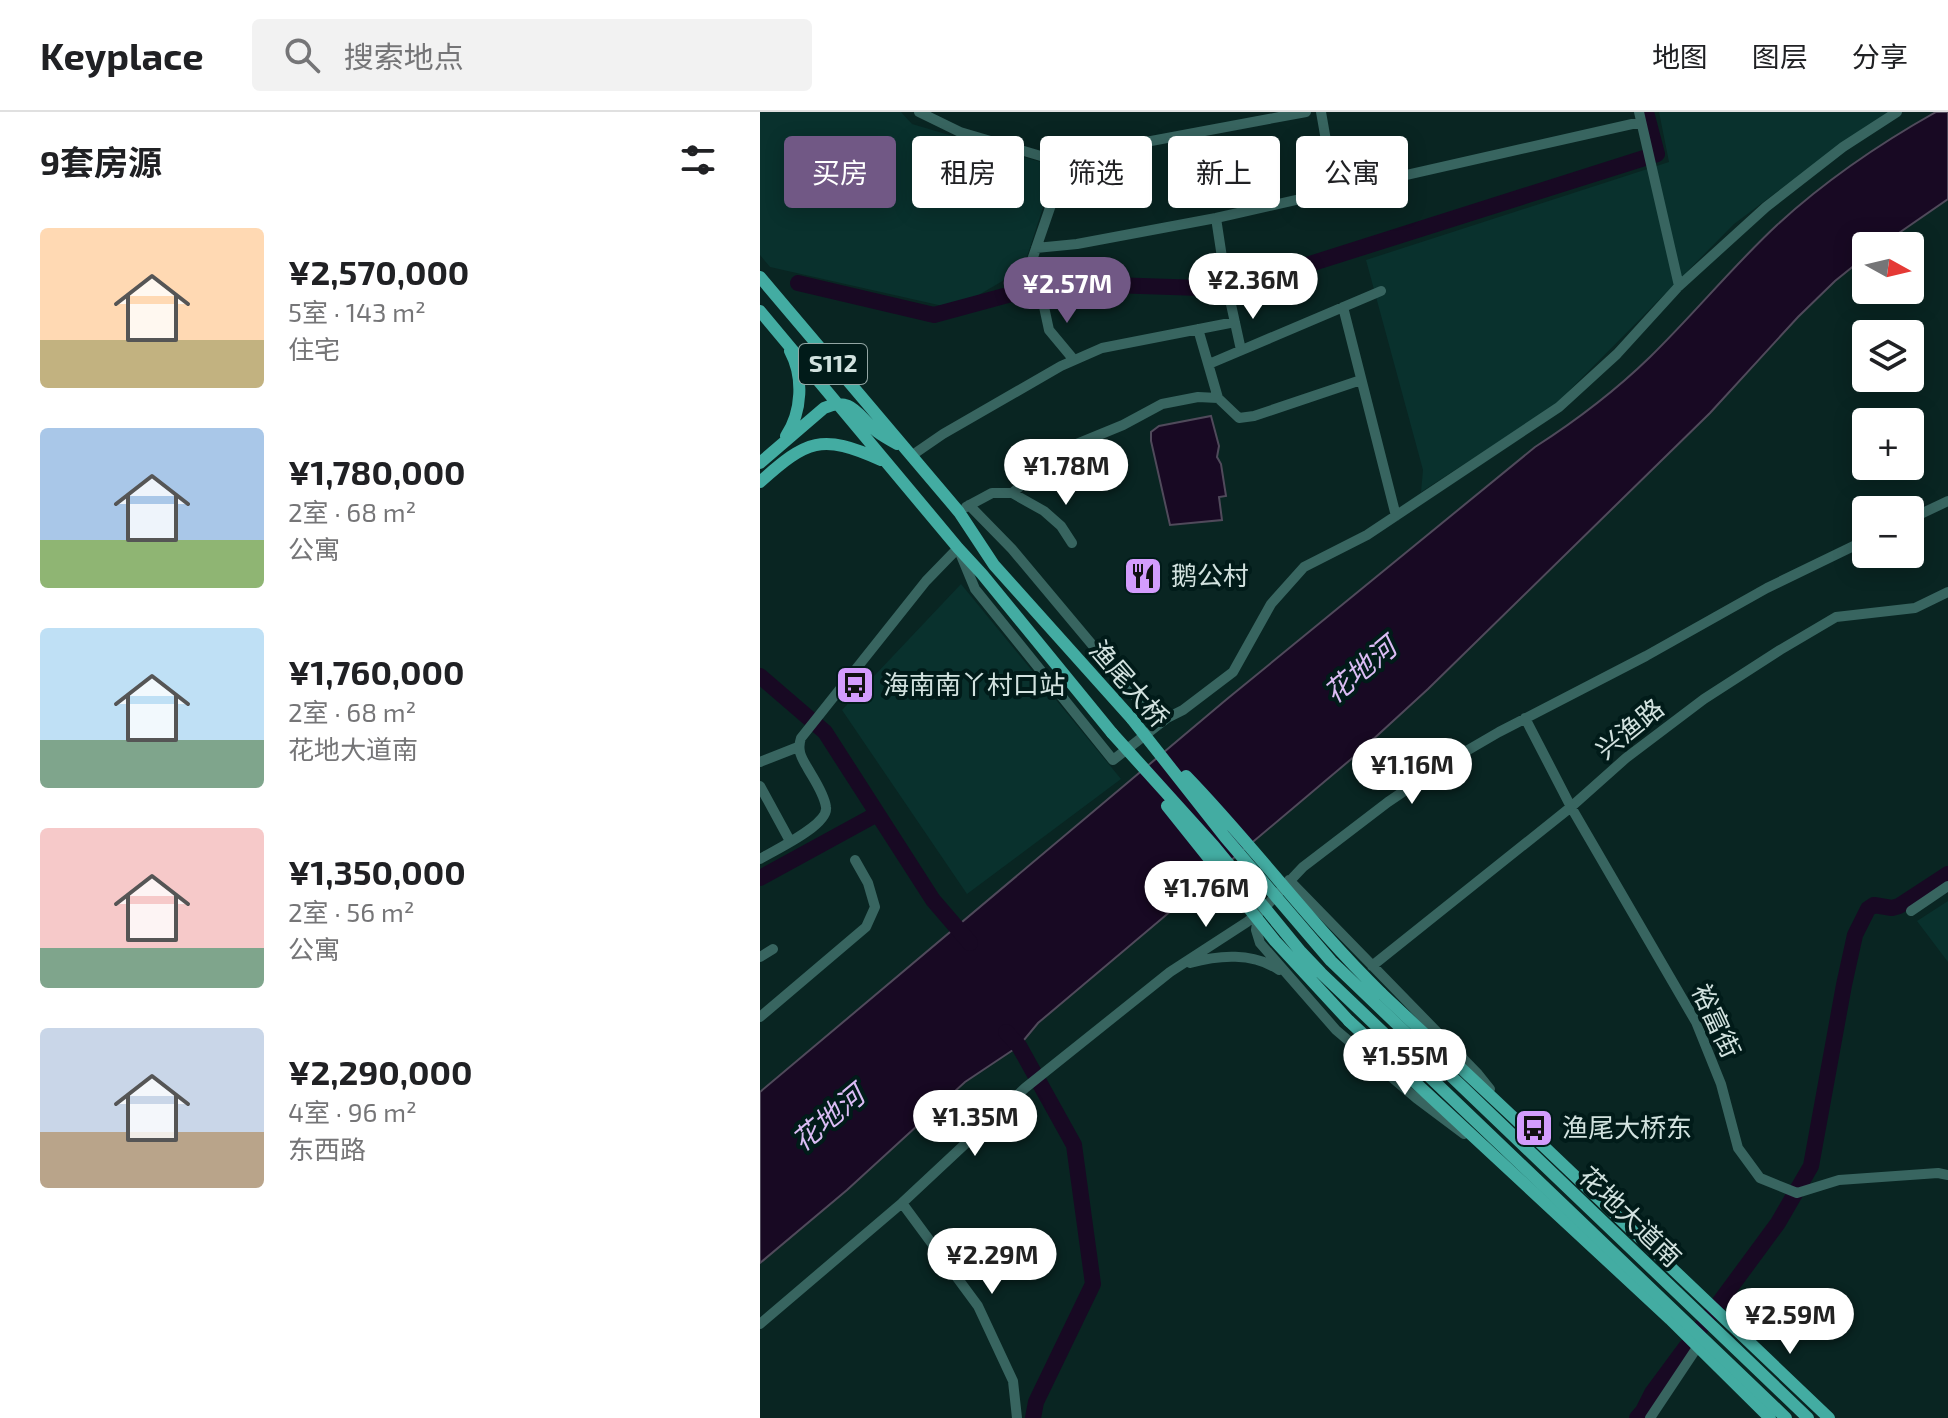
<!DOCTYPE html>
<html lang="zh">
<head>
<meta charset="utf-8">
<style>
	body { margin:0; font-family:"Exo 2","Noto Sans SC",sans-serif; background:#f2f2f2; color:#202124; height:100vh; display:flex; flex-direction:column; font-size:30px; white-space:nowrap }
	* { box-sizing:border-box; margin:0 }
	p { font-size:26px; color:#757577 }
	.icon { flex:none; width:44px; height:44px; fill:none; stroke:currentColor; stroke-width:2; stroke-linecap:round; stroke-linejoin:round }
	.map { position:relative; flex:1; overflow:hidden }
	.drawer { display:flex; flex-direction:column; background:#fff; width:760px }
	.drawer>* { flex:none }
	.top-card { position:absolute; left:24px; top:24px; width:760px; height:72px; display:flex; gap:16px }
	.needle { width:52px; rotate:98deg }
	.tools { position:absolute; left:1092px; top:120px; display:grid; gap:16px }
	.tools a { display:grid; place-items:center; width:72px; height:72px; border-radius:8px; background:#fff; box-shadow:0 4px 20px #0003; font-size:40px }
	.price { position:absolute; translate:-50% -68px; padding:0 18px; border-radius:28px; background:#fff; color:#222; font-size:26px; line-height:52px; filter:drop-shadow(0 2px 4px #0008) }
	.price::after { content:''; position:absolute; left:50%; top:48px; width:24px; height:18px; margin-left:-12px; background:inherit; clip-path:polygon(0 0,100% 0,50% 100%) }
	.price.selected { background:#715885; color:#fff }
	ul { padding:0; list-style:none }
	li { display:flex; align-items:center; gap:24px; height:200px; padding:0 40px }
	li span { display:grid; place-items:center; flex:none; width:224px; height:160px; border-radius:8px; color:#555 }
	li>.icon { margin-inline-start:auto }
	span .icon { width:96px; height:96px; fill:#fffc; stroke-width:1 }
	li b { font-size:34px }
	h2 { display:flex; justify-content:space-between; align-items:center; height:96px; padding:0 40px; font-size:34px }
	.pill { padding:0 28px; border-radius:8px; background:#fff; box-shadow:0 4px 20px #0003; font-size:28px; line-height:72px }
	.pill.selected { background:#715885; color:#fff }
	header { display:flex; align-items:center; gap:48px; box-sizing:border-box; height:112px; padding:0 40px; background:#fff; border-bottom:2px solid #e0e0e0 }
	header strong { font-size:38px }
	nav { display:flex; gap:44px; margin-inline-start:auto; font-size:28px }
	.search { width:560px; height:72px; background:#f2f2f2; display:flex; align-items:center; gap:20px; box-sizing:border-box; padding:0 28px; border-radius:8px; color:#757577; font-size:30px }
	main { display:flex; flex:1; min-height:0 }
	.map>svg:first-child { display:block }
	.built { fill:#09312d }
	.water { fill:#180923; stroke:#504a5b; stroke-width:2 }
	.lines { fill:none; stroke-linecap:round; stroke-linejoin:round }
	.river { stroke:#180923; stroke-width:16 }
	.minor { stroke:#386560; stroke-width:10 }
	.major { stroke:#43aca2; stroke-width:12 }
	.major-bridge { stroke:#43aca2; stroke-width:12 }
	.labels { text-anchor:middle; stroke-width:8; stroke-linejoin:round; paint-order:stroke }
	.shield { fill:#011b19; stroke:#93a6a4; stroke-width:2 }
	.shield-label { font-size:24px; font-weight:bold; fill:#d2e2df }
	.poi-label { font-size:26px; fill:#d2e2df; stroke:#011b19; text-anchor:start }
	.street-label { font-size:26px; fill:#d2e2df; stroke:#011b19 }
	.water-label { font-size:28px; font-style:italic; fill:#dbbcf4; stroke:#011b19 }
</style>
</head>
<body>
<header>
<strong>Keyplace</strong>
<div class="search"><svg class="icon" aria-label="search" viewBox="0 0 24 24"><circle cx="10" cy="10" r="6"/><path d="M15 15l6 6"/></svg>搜索地点</div>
<nav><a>地图</a><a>图层</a><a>分享</a></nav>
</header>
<main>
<section class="drawer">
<h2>9套房源<svg class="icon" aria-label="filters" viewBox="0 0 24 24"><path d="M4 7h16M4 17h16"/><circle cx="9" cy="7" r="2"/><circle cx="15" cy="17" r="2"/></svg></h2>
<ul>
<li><span style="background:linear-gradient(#ffd9b3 70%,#c2b280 0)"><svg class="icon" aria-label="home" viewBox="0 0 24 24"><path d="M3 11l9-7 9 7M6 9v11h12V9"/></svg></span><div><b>¥2,570,000</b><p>5室 · 143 m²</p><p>住宅</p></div></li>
<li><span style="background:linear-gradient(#a9c7e8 70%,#8fb573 0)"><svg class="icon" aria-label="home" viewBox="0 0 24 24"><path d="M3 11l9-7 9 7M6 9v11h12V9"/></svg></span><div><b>¥1,780,000</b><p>2室 · 68 m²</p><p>公寓</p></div></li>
<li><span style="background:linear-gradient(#bfe0f5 70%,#7fa58c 0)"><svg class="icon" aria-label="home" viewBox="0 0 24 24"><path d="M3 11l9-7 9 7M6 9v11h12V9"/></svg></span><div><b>¥1,760,000</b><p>2室 · 68 m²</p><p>花地大道南</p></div></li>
<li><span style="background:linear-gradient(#f6c9c9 75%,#7fa58c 0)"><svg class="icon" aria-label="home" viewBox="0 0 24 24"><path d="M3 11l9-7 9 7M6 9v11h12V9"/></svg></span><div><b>¥1,350,000</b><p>2室 · 56 m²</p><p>公寓</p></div></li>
<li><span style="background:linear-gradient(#c9d6e8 65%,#b9a48a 0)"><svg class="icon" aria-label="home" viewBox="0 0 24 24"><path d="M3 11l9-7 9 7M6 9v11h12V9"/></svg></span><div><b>¥2,290,000</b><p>4室 · 96 m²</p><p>东西路</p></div></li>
</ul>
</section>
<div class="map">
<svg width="1188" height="1306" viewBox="0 0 1188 1306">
	<rect width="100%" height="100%" fill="#092522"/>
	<path class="built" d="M0,0H141L152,12L291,53L287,83L263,157L210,188L183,194L10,155L0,143Z
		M899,0H1128L1090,25L974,112L794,294L661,380L663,358L606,148L909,50Z
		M201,472L361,667L207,782L82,598Z
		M1188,789V850L1157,809Z"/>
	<path class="water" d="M1176,0H1188V87L1120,134H1106V144L1075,169L1038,205L950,301L668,577L596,643L278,911L259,934L205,970L87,1078L0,1151V980L467,587L775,335C817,308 855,279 890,245C934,202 973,154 1017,113C1066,68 1119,32 1176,0Z
		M451,304L459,334L457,345L461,352L466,384L459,385L462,408L410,413L391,329V320L399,314Z"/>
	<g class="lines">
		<path class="river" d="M38,171L174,203L292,171L471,177L897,42L886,0
			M0,564L65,620L173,788L210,831
			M0,766L117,702
			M246,920L259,934L314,1033L333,1172L276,1290L273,1306
			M937,1221L1018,1111L1051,1054L1084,873L1095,823L1108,797L1114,793L1132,796L1139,794L1188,762
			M877,1306L883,1299L892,1281L926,1235"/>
		<path class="minor" d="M159,0L200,20L301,50
			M561,0L575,80
			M879,0L919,174
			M456,106L465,165L481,238
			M276,136L317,132L456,106L881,10
			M583,195L636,404
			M438,217L458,286L479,306L494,304L601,268
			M314,248L289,218L278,167L272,148L293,87L301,50L311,44L546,0
			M449,252L621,179
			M151,344L183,322L301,254L342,236L475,210
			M252,381L307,336L363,313L402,292L438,285L458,286
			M209,393L252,437L386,597L407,606L423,598L473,560L511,492L544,455L607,423L799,295L857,242L919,174L1006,95L1083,35L1137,0
			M206,395L232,381H252L284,399L301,414L312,431
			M1150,407L1188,389
			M765,606L811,695L936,910L961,972L978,1036L1000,1066L1037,1081L1079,1068L1178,1061L1188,1063
			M0,650L38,635
			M0,674L30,729
			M0,747C15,738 69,713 66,695C64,681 53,666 47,655C41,645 37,638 41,626L166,469L198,436L215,477L353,648L407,606
			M529,768L718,962L730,977
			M1151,799L1188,774
			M498,804L496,818L500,831L576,918L656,986L704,1022
			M0,845L13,837
			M430,851C458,843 493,840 519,858
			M612,854L811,695L866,646L944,587L1020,538L1076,505L1155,496L1188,480
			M0,905L106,815L115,795L108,771L95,748
			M142,1091L218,1194L253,1269L257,1306
			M0,1212L142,1091L265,976L410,860L487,810L507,793L543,755L628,690L684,652L739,620L886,544L1007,476L1106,428
			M890,1306L938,1234"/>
		<path class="major" d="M0,165L199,400L234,453L372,607
			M0,199L198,436L222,462L352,621
			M26,324C42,300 44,265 30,239
			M0,351L64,296C91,284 97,302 114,317C120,323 129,327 137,332
			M0,370C47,328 61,321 121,348
			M621,881L752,1004L1069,1306
			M589,909L910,1207L1010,1306"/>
		<path class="major-bridge" d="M372,607L465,725L571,849L1048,1306
			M352,621L454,734L541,840L561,861L1026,1306
			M426,664C494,734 551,813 621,881
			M407,694L515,829L589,909"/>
	</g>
	<defs>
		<g id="restaurant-square" transform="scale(2)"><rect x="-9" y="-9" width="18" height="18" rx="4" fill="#d39cfc" stroke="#011b19"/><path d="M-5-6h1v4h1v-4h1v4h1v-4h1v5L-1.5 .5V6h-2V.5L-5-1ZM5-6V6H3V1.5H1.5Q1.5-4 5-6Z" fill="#111"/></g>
		<g id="bus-square" transform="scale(2)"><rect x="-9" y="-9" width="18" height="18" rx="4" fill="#d39cfc" stroke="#011b19"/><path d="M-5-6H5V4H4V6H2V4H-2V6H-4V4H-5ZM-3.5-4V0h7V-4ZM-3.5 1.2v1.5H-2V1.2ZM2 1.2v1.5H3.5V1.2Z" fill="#111"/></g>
	</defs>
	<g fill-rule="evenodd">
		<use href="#restaurant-square" x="383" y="464"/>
		<use href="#bus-square" x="95" y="573"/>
		<use href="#bus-square" x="774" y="1016"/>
	</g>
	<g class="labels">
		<rect class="shield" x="39" y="232" width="68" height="40" rx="6"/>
		<g class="shield-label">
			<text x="73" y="260">S112</text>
		</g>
		<g class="poi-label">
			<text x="411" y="473">鹅公村</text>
			<text x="123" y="582">海南南丫村口站</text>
			<text x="802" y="1025">渔尾大桥东</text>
		</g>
		<g class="street-label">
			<text transform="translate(369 572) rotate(49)" y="9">渔尾大桥</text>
			<text transform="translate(870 617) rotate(-39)" y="9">兴渔路</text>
			<text transform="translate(956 909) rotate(65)" y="9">裕富街</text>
			<text transform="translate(870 1105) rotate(44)" y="9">花地大道南</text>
		</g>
		<g class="water-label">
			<text transform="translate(600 558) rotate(-40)" y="10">花地河</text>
			<text transform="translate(68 1006) rotate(-40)" y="10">花地河</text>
		</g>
	</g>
</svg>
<div class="tools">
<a><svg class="needle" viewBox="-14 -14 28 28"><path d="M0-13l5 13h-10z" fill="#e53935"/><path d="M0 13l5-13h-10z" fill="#757577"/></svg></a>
<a><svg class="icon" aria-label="layers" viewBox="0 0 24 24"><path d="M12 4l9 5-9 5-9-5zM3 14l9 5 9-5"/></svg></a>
<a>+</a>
<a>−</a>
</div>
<b class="price" style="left:493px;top:209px">¥2.36M</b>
<b class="price selected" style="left:307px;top:213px">¥2.57M</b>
<b class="price" style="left:306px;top:395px">¥1.78M</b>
<b class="price" style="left:652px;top:694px">¥1.16M</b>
<b class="price" style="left:446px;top:817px">¥1.76M</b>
<b class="price" style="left:645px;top:985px">¥1.55M</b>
<b class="price" style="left:215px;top:1046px">¥1.35M</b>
<b class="price" style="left:232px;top:1184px">¥2.29M</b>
<b class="price" style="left:1030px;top:1244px">¥2.59M</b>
<div class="top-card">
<a class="pill selected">买房</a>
<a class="pill">租房</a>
<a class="pill">筛选</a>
<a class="pill">新上</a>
<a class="pill">公寓</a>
</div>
</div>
</main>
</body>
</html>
